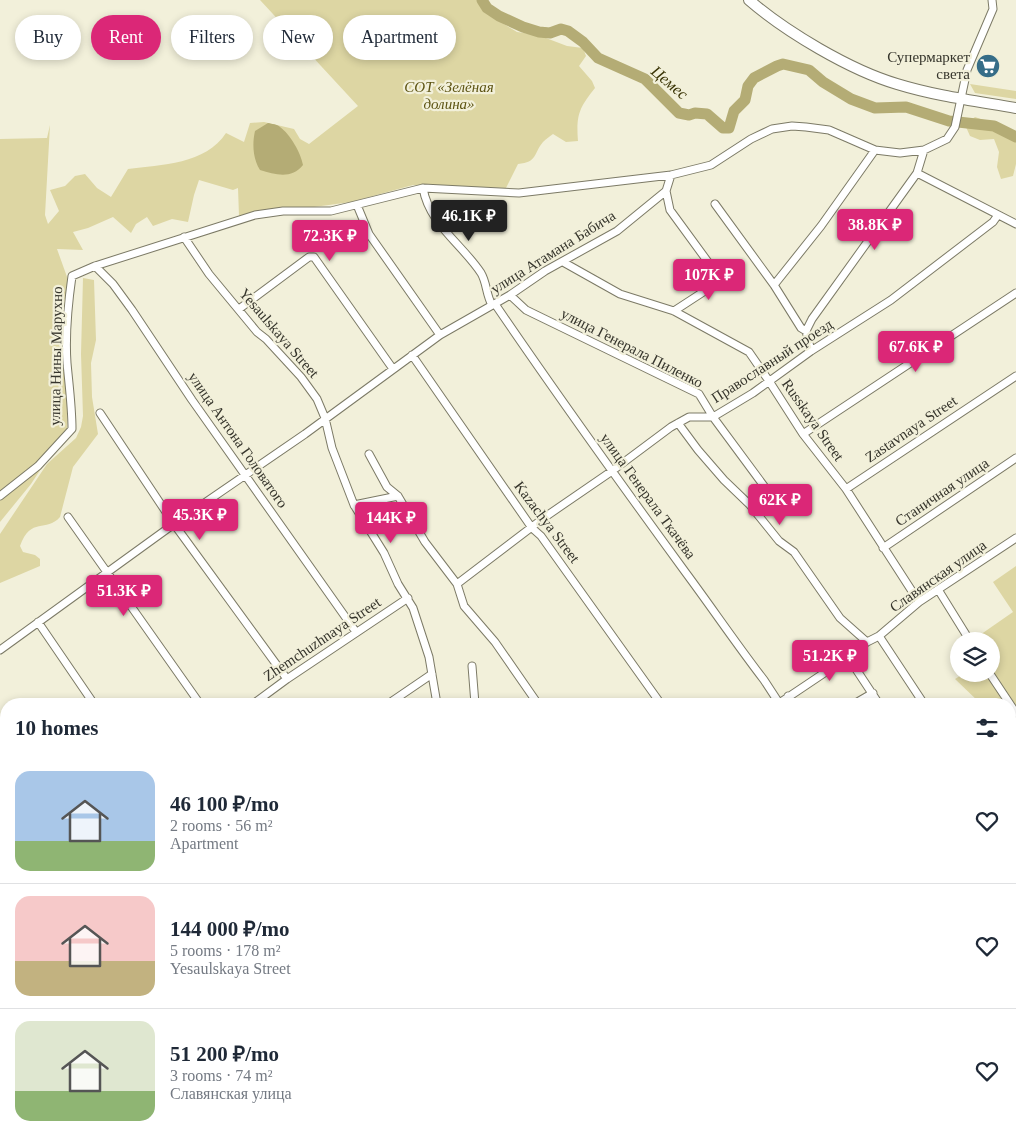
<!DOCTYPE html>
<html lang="en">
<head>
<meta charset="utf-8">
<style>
	body { margin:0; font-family:"Times New Roman",serif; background:#f2f2f3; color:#1f2937; height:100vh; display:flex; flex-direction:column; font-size:19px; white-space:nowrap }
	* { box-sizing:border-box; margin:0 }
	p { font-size:16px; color:#747a83 }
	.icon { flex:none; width:28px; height:28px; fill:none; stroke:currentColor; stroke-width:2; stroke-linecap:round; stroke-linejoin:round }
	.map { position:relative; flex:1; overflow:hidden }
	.panel { position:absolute; left:0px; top:698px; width:1016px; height:446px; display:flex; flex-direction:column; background:#fff; border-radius:20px 20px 0 0; box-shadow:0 2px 8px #0003 }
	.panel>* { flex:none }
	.guide { position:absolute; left:15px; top:15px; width:500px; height:45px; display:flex; gap:10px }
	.tools { position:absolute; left:950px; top:632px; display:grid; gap:10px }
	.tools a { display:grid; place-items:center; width:50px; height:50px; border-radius:50%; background:#fff; box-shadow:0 2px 8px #0003; font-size:25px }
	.price { position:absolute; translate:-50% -42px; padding:0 11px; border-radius:5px; background:#db2777; color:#fff; font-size:16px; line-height:32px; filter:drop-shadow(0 1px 2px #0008) }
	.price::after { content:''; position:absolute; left:50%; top:30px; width:15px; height:11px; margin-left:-8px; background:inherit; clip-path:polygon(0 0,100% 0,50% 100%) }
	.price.selected { background:#222; color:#fff }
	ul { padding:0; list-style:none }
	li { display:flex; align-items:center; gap:15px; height:125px; padding:0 15px }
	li+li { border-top:1px solid #e0e1e3 }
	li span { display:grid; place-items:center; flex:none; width:140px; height:100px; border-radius:15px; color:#555 }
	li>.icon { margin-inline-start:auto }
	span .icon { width:60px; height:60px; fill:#fffc; stroke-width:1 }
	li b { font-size:21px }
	h2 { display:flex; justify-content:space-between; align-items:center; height:60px; padding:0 15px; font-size:21px }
	.tag { padding:0 18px; border-radius:22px; background:#fff; box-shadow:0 2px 8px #0003; font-size:18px; line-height:45px }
	.tag.selected { background:#db2777; color:#fff }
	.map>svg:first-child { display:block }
	.green { fill:#ddd6a3 }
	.water { fill:#b4ac75 }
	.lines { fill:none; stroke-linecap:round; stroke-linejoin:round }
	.river { stroke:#b4ac75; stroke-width:11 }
	.minor-casing { stroke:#7c7a66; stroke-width:9 }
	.highway-casing { stroke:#7c7a66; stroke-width:12 }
	.minor { stroke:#fff; stroke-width:7 }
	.highway { stroke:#fff; stroke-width:10 }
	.labels { text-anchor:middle; stroke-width:4.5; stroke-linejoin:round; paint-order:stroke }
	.poi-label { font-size:15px; fill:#36352c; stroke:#f2f0da; text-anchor:end }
	.park-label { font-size:15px; font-style:italic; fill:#5d5413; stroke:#f2f0da }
	.street-label { font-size:15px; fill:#36352c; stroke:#f2f0da }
	.water-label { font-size:16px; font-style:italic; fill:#3a3405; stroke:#f2f0da }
</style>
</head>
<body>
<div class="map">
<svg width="1016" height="1143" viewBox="0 0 1016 1143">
	<rect width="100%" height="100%" fill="#f2f0da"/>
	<path class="green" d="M260,0H480L485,12L517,32L538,35L567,46L583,48L586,56L579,66L592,81L595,88C579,108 576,115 578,141L566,142L553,134C550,136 546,139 543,142C533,154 538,162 518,164L506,188L413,185L351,202L314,207H283L239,216L238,188L233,190L199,180L194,195L188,222L172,219L153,226L147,217L136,224L131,233L113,217L88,228L73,232L83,250L57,249L71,288L67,429L31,484L0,522V139L47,138L50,125L45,215L48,224L59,211L50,190L65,186L75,176L85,174L97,188L111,197L128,169C161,165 206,164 226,133L244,142L250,123L264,122L294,129L300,139L309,144L358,106Z
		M970,84L1016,91V99L975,93Z
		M975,117L1016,131V164L1013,176L1001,179L997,167L999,152L994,139L980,140L970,136L966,127L970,121Z
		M83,278L94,280L96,340L91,363L92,397L98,434L73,467L60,517C46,533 31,516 20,546L23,552L35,555L40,559V566L0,583V534L47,464L76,438L81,427L83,416L81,354Z
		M1016,566V737L1010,732V704H981L955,679L963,674H991V641H980L977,637L1013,612L993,582Z"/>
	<path class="water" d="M268,123C272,124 277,124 280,127C290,134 301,153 303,165C292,179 276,175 260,170C253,159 252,144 255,131Z"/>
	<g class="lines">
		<path class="river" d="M482,0L487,8L499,16L523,27L539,32L550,33L561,29L568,31L583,42L598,58L645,79L679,113L689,115L695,113L707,114L723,128H729L734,111L745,100L748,86L754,78L777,66L783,64L809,70L823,82L851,99L875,108L906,107L949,121L994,126L1016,137"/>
		<g class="minor-casing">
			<path id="minor" d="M917,173L1016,224
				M423,188C429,224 462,244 481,273C487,283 486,295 492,305
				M666,191L670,210L719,277L717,283L674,311
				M715,204L774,285L801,328L806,331
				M357,205L369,234L440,335
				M184,237L209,274L257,332L266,339L301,377L317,399L325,418L332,448L354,505L384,553L398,584L413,608L429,657L437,704
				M563,262L620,294L674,311L749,352L769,381L803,434L846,489L919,602
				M95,266L113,284L132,310L192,400L356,632
				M774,285L821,226L875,150
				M510,295L526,310L699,394L713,417L764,486
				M495,304C557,395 621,484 686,573C712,608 737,645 764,680L779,703
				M239,309L309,257H314L393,369
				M811,351L806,331L812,319L917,173L924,150
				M412,355L532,528L541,536L661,704
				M100,413L174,524L287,679
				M678,423L698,450L724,480L750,505L779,541L794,552L840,618L867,642
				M803,434L1016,293
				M369,454L387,487L398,496L425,542L457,584L464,606L495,642L538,704
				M846,489L1016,376
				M0,496L38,466L72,429C72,407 69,385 67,363C65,334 68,304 72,276L95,266L255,215L283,211H331L423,188L519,193L671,175L711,165L751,139L772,129L792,126L806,127L829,130L875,150L900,153L924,150L947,139L955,127L967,70L993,9L992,0
				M354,505L398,496
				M68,517L200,704
				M883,548L1016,458
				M457,584L545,517L612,471L671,427L689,417H713L753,393L811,351L891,300L993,222L998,215
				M939,591L970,641
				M38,622L94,704
				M879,636L924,704
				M0,650L174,524L305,434L440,335L510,295L545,271L617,231L666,191L671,175
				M848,657L879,704
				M472,666L475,704
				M990,674L1016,713
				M788,696L794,704
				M253,704L287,679L408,598
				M388,704L432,674
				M778,704L848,657L867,642L879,636L919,602L1016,538
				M854,704L873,693
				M0,725L6,735
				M1010,797L1016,806
				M0,850L6,861
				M0,884L6,880
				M1010,897L1016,905
				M1010,932L1016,928
				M0,973L6,969
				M1010,975L1016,971
				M1010,1000L1016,1008
				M0,1034L6,1030
				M1010,1118L1016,1114
				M0,1119L6,1115
				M0,1127L6,1137
				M457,1138L459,1143
				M518,1138L520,1143
				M624,1138L627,1143
				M894,1138L899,1143
				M83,1143L91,1138
				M225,1143L233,1138
				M356,1143L364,1138
				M780,1143L792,1138
				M968,1143L977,1138"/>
		</g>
		<g class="highway-casing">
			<path id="highway" d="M749,0C786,32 850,70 897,84C936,96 976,101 1016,108"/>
		</g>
		<use href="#minor" class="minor"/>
		<use href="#highway" class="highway"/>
	</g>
	<defs>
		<g id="supermarket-disc" transform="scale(1.25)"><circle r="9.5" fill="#366d88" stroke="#f2f0da"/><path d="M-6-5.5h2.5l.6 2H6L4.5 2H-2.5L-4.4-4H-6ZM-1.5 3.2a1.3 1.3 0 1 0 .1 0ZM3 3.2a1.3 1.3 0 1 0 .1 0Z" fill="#fff"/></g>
	</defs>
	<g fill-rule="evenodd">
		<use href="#supermarket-disc" x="988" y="66"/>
	</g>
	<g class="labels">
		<g class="poi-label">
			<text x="970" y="62">Супермаркет<tspan x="970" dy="17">света</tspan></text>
		</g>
		<g class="park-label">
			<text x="449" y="92">СОТ «Зелёная<tspan x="449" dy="17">долина»</tspan></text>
		</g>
		<g class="street-label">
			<text transform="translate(553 252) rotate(-32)" y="5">улица Атамана Бабича</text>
			<text transform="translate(279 333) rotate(49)" y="5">Yesaulskaya Street</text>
			<text transform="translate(632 348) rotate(27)" y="5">улица Генерала Пиленко</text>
			<text transform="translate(56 356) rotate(-89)" y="5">улица Нины Марухно</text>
			<text transform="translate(772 361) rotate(-33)" y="5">Православный проезд</text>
			<text transform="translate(813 420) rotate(55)" y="5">Russkaya Street</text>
			<text transform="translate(911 429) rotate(-34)" y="5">Zastavnaya Street</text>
			<text transform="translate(238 440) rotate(55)" y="5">улица Антона Головатого</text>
			<text transform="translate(942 492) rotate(-34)" y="5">Станичная улица</text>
			<text transform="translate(648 496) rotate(54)" y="5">улица Генерала Ткачёва</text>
			<text transform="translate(547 522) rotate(53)" y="5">Kazachya Street</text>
			<text transform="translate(938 576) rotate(-35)" y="5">Славянская улица</text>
			<text transform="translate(322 639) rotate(-34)" y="5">Zhemchuzhnaya Street</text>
		</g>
		<g class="water-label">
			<text transform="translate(670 82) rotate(40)" y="6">Цемес</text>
		</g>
	</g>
</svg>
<div class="tools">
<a><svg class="icon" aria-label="layers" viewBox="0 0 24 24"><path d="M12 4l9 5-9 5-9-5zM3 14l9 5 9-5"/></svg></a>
</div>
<b class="price selected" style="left:469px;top:242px">46.1K ₽</b>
<b class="price" style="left:875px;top:251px">38.8K ₽</b>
<b class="price" style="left:330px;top:262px">72.3K ₽</b>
<b class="price" style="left:709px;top:301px">107K ₽</b>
<b class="price" style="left:916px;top:373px">67.6K ₽</b>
<b class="price" style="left:780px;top:526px">62K ₽</b>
<b class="price" style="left:200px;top:541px">45.3K ₽</b>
<b class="price" style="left:391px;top:544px">144K ₽</b>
<b class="price" style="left:124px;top:617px">51.3K ₽</b>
<b class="price" style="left:830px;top:682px">51.2K ₽</b>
<div class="guide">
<a class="tag">Buy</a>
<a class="tag selected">Rent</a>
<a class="tag">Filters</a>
<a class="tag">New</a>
<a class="tag">Apartment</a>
</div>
<section class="panel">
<h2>10 homes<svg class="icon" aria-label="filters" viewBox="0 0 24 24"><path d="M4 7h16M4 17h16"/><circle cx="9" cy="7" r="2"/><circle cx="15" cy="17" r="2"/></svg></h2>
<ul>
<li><span style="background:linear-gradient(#a9c7e8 70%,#8fb573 0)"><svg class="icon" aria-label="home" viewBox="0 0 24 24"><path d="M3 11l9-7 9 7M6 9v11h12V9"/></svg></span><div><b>46 100 ₽/mo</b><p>2 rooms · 56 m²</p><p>Apartment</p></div><svg class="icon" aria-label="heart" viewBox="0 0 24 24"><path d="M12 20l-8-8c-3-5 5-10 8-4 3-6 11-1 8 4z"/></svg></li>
<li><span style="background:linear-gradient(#f6c9c9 65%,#c2b280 0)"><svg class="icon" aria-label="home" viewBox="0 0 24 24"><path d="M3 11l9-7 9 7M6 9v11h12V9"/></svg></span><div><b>144 000 ₽/mo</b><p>5 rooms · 178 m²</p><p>Yesaulskaya Street</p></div><svg class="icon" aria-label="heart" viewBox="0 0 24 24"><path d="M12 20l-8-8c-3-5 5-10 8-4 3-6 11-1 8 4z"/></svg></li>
<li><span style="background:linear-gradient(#dfe7d0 70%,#8fb573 0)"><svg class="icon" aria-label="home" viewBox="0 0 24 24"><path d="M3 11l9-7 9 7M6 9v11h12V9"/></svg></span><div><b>51 200 ₽/mo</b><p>3 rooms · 74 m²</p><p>Славянская улица</p></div><svg class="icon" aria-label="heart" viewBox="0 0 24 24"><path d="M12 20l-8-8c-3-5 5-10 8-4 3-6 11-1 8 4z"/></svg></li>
</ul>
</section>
</div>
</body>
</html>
